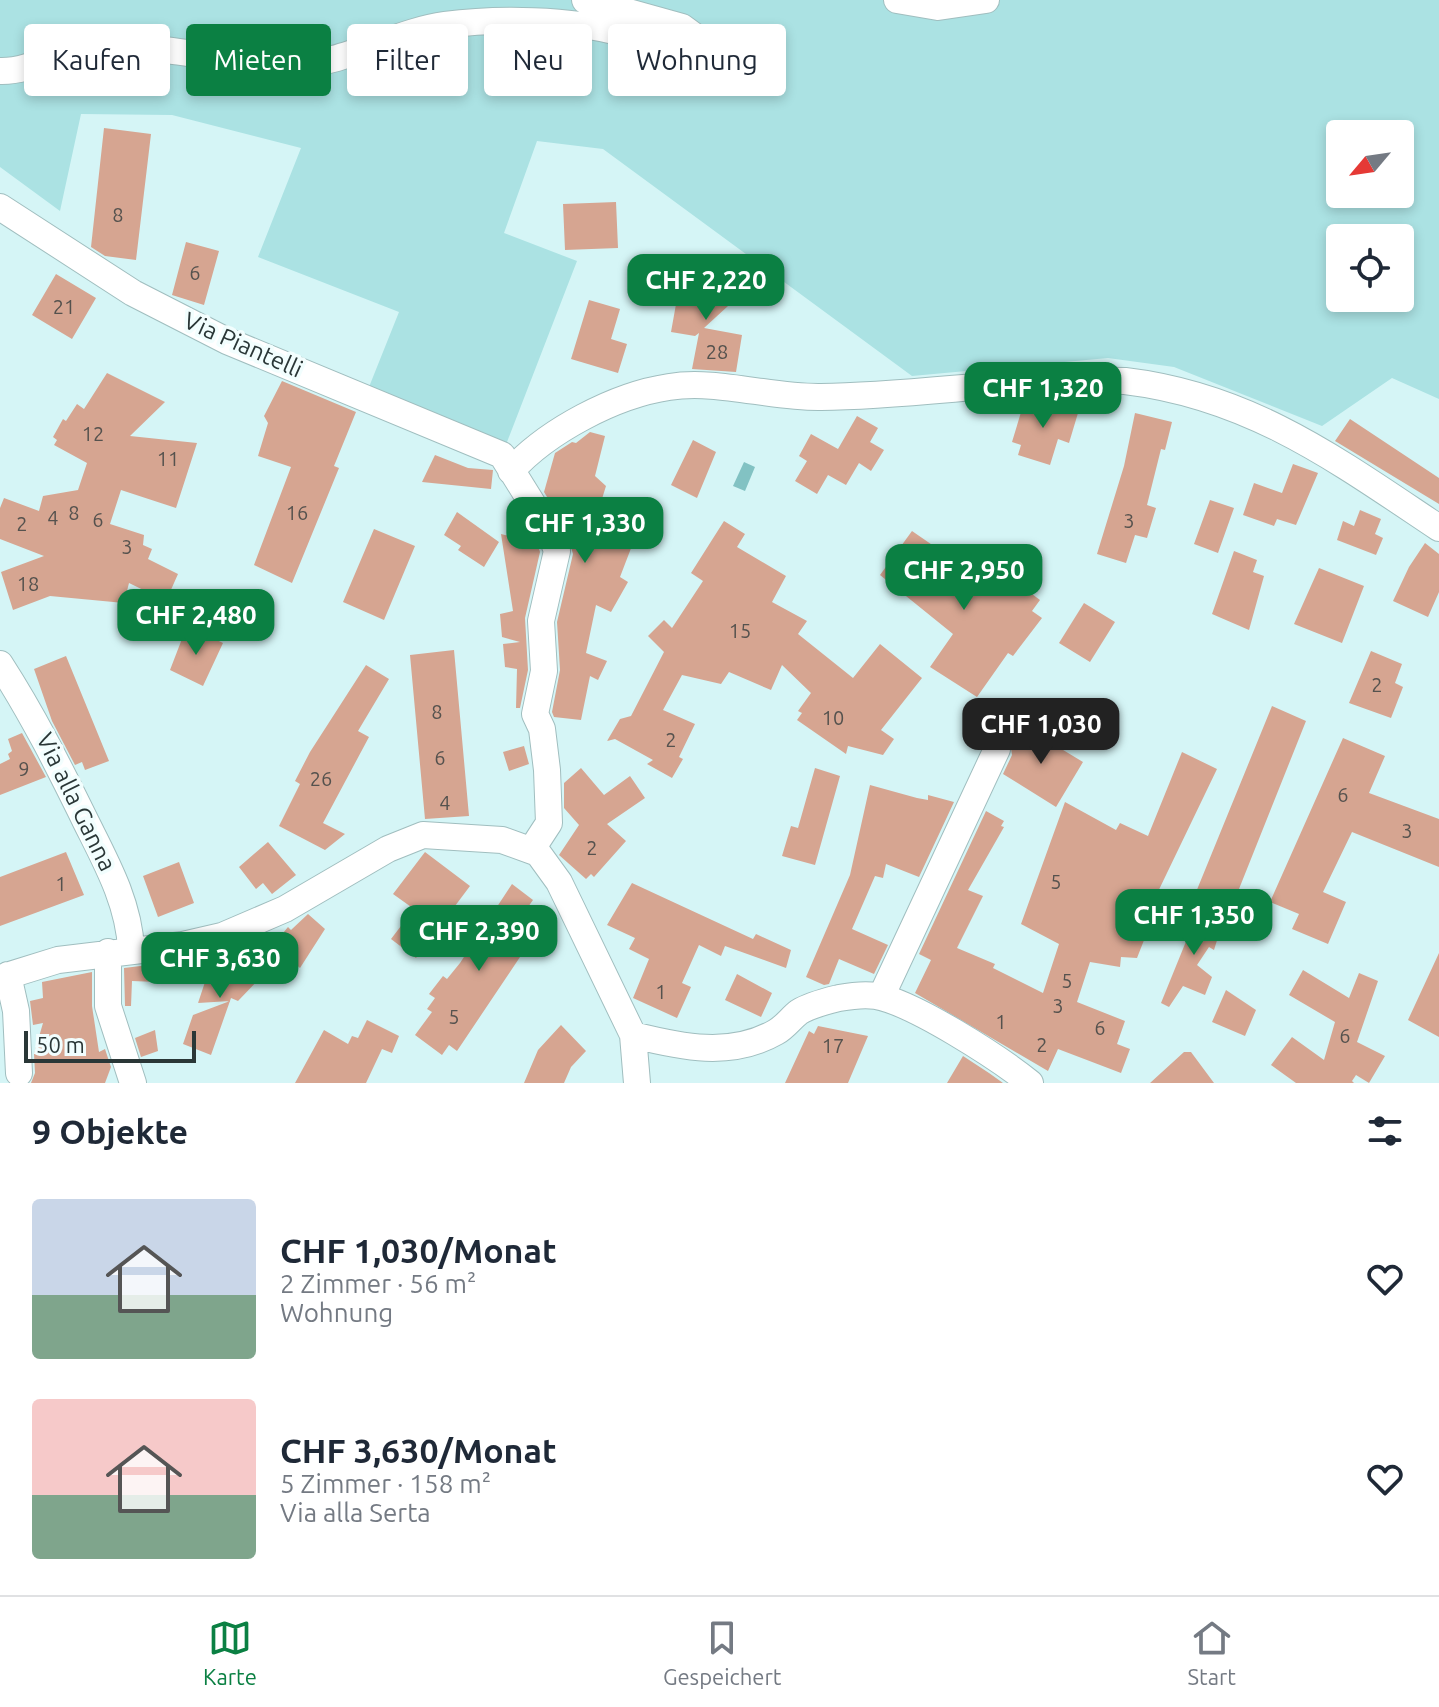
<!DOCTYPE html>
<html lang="de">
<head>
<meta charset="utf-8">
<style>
	body { margin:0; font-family:Ubuntu,sans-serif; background:#f6f6f7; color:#1f2937; height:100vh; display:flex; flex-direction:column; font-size:30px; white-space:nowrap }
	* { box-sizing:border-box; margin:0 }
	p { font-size:26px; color:#747a83 }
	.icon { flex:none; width:44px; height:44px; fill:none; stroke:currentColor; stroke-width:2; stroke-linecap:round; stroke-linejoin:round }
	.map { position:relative; height:1083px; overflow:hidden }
	.drawer { display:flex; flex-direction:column; background:#fff; flex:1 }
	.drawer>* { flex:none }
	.top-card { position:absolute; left:24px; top:24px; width:800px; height:72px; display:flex; gap:16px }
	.needle { width:52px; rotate:241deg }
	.controls { position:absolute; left:1326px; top:120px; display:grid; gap:16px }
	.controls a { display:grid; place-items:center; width:88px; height:88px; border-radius:8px; background:#fff; box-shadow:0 4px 12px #0003; font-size:40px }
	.scale { position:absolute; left:24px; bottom:20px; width:172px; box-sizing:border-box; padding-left:8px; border:4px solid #2a3737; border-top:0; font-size:22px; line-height:28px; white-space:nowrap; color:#2a3737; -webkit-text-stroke:6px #f2fefe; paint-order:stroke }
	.price { position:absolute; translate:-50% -68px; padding:0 18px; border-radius:16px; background:#0b8043; color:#fff; font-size:26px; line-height:52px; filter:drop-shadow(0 2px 4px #0008) }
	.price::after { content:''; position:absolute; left:50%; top:48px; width:24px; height:18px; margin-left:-12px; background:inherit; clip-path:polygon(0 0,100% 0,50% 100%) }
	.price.current { background:#222; color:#fff }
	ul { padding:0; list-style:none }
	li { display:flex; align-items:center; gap:24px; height:200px; padding:0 32px }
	li span { display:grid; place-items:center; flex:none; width:224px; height:160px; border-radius:8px; color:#555 }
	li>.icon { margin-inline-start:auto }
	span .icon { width:96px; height:96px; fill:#fffc; stroke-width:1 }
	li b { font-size:34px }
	h2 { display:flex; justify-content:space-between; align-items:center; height:96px; padding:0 32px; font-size:34px }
	.pill { padding:0 28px; border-radius:8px; background:#fff; box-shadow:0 4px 12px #0003; font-size:28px; line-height:72px }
	.pill.current { background:#0b8043; color:#fff }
	.tab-bar { display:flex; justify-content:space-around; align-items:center; height:112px; border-top:2px solid #e0e1e3; background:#fff; font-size:22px; color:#747a83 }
	.tab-bar a { display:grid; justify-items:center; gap:4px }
	.tab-bar .current { color:#0b8043 }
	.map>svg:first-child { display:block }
	.green { fill:#abe2e3; fill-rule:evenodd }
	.water { fill:#82c2c3 }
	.building { fill:#d6a591 }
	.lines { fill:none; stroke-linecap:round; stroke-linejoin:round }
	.street-casing { stroke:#a0bebf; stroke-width:28 }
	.street { stroke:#fff; stroke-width:26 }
	.labels { text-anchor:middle; stroke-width:7; stroke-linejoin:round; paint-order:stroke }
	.number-label { font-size:20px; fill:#55524e }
	.street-label { font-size:24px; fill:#2a3737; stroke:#f2fefe }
</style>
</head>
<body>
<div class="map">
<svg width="1439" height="1083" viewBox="0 0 1439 1083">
	<rect width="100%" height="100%" fill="#d5f5f6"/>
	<path class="green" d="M0,0H1439V399L1392,378L1322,426L1174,367L1108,358L912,376L603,149L537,141L504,233L577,261L502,455L365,397L399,312L258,257L301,148L172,115L81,114L60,211L0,167ZM1340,134H1400V194H1340ZM1340,238H1400V298H1340Z"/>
	<path class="water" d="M744,462L755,467L745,491L733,486Z"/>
	<path class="building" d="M104,128L151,134L136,260L105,256L91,247Z
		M616,202L618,248L565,250L563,204Z
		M186,242L219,251L204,305L172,295Z
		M697,264L730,293L728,306L704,328L742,335L736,372L692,369L699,333L695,336L671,332L678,293Z
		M56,274L96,298L72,339L32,315Z
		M589,300L620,309L611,339L627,344L618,373L571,359Z
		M107,373L165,402L130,436L197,443L176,508L121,490L110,524L144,535L143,545L152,549L148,559L178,574L166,601L129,583L124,603L50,596L13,610L1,572L44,556L0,539V508L4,498L39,511L43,496L78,490L87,463L54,445L57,440L53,437L63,419L66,421L77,404L84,409Z
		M282,381L356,412L334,466L339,468L292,583L254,565L291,467L258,456L268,423L264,416Z
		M1025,399L1078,413L1069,443L1058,439L1050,465L1018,455L1021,445L1012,442Z
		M1135,413L1172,422L1165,450L1161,449L1147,505L1156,508L1147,538L1135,535L1126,563L1097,554L1124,466Z
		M857,416L878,428L870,442L884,450L871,471L859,463L846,485L828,475L817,494L795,481L807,461L799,456L811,434L838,449Z
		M1350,419L1439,478V504L1335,441Z
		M590,432L605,436L595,476L606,486L601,502L628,512L624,524L638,530L620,577L628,582L611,612L596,605L586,653L607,661L598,680L590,676L581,720L554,717L552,712L560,670L557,622L573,554L565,526L544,492L555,453L572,442L576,443Z
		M693,440L716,452L697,498L671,485Z
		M435,455L468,468L493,470L491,489L422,482Z
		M1293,464L1318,473L1296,525L1277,519L1274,526L1243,515L1254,483L1282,493Z
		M1210,500L1234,508L1218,553L1194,544Z
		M1360,510L1381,519L1375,534L1383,538L1376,555L1337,540L1343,521L1354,526Z
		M457,512L499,542L484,567L458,550L461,546L444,535Z
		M724,521L745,534L737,547L786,576L772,602L807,621L798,634L853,678L880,644L922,678L881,730L894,739L883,755L848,746L846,754L797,720L802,713L798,711L811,693L782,665L771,690L729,672L721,684L682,675L663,710L695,724L679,757L683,759L672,778L647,764L653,760L615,739L607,741L620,719L631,716L664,652L648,636L664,620L672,628L703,581L691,573Z
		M374,529L415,546L384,620L343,602Z
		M912,531L1002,593L1012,579L1040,600L1032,611L1042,618L1013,656L1008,653L977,697L930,667L953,634L880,575Z
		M501,534L537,543L540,552L525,618L528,670L520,708H516L517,669L505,667L503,644L520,642L502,637L500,614L513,611Z
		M1425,543L1439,554V592L1428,617L1393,601L1409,567Z
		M1234,551L1257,560L1253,572L1264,576L1249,630L1212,614Z
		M1319,568L1364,586L1342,643L1294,624Z
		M1084,603L1115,622L1090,662L1059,643Z
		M196,630L223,643L203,686L170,670L185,631L193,635Z
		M454,650L469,816L425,819L410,655Z
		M1371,651L1402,664L1395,683L1403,687L1391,718L1349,703Z
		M66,656L109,761L85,770L82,762L75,765L52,721L34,669Z
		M366,665L389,679L358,731L369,737L323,823L345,834L325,850L279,826L300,784L295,781L310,752Z
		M1272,706L1306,721L1233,904L1216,896L1212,904L1194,897Z
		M1020,724L1083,762L1056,807L1003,774L1012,755L1010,740Z
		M22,733L46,777L0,795V764L10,759L8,754L12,751L8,739Z
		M1343,738L1385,756L1369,793L1439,819V867L1352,832L1323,892L1346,902L1328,944L1292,929L1299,914L1270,902Z
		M524,746L529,764L509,771L503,752Z
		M1182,752L1217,769L1154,900L1159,902L1137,958L1121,957L1120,967L1090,962L1077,1002L1125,1021L1117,1044L1130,1049L1121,1073L1058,1049L1048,1071L915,993L931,960L919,954L986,811L1004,821L1001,826L1004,827L968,890L983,896L957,948L995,964L993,968L1043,993L1059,944L1021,924L1065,802L1116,830L1120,823L1148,836Z
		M581,768L604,795L630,776L645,798L607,824L626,841L594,877L591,874L586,879L559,855L579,825L564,808V783Z
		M815,768L840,776L815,865L782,856L791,826L798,828Z
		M870,785L917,798L928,800V795L954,802L919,877L886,864L883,878L875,876L852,929L888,945L874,974L839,959L829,984L824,985L806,977L850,875Z
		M268,842L296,875L272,894L263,883L256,889L239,867Z
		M66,852L84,895L0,926V877Z
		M425,852L470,886L416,958L391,939L414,909L393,894Z
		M179,862L194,903L158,917L143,876Z
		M632,883L753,939L756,934L791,950L786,968L725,946L721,956L699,945L682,983L691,987L677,1018L633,998L649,959L629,949L635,938L607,925Z
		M512,884L533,900L528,907L542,917L516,954L520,957L457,1051L449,1045L442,1055L415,1035L432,1012L427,1009L435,998L429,994L443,976L447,979L460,963Z
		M1200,907L1223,921L1214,950L1209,947L1197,965L1212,977L1205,995L1183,986L1169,1007L1161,1003Z
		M308,914L325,929L300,968L273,945L288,927L291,930Z
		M1439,953V1037L1408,1020Z
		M247,956L265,973L238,1001L231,998L211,1055L183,1044L193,1015L230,1001L198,1003L210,967Z
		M157,964V982L132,981L131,1006H125L124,968Z
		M1303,970L1349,998L1359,973L1378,981L1357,1042L1385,1056L1369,1083L1356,1075L1352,1081L1354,1083H1296L1271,1065L1292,1037L1324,1060L1335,1022L1289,995Z
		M92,972V1006L99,1052L105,1049L111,1067L105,1083H31L35,1073L34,1054L43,1023L33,1025L30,1001L43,998L42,982Z
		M737,974L772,993L761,1017L725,1000Z
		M1226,990L1256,1010L1245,1036L1212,1022Z
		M367,1020L399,1036L392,1053L382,1049L366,1083H295L324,1030L348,1044L352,1036L358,1038Z
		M561,1025L586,1051L571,1067L564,1083H524L538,1050Z
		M818,1026L868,1036L848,1083H785L809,1031L814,1034Z
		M155,1030L158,1051L141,1057L135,1038Z
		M1184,1052H1191L1214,1083H1150Z
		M963,1056L989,1073L1003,1083H947Z"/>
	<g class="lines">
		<g class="street-casing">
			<path id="street" d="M897,0L938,7L986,0
				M0,71C36,72 64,45 99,45C164,45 228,63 293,65C338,66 398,31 445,25C496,18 571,19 621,33C644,39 664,56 688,60L700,53L697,38L682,27L585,0
				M0,207L133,293L227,341L502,455L550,532L557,551L541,621L544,671L535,714L542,729L547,770L549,823L532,849
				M511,471C547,431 615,395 669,387C716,379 771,398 821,397C922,396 1023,377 1125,381C1251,396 1337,460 1439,528
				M0,664C33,715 59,767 86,822C106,862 129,903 131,949
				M108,952V1006L133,1083
				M8,975L16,1011L19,1073
				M0,978L58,960L183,945L222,936L285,909L388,849L423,835L502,840L538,853L559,882L633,1035L637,1083
				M881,997L997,749
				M633,1035C681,1047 731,1058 776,1032C785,1027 791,1018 799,1012C810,1005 827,1001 839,998C850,996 865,994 876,996C914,1003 999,1058 1030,1083"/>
		</g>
		<use href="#street" class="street"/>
	</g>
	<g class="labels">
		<g class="number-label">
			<text x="118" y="222">8</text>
			<text x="195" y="280">6</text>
			<text x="64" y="314">21</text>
			<text x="717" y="359">28</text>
			<text x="93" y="441">12</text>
			<text x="168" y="466">11</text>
			<text x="74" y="520">8</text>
			<text x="297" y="520">16</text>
			<text x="53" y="525">4</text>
			<text x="98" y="527">6</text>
			<text x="1129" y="528">3</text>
			<text x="22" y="531">2</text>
			<text x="127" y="554">3</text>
			<text x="28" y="591">18</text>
			<text x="740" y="638">15</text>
			<text x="1377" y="692">2</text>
			<text x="437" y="719">8</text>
			<text x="833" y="725">10</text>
			<text x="671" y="747">2</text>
			<text x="440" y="765">6</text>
			<text x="24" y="776">9</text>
			<text x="321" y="786">26</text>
			<text x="1343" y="802">6</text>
			<text x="445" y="810">4</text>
			<text x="1407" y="838">3</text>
			<text x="592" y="855">2</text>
			<text x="1056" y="889">5</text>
			<text x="61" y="891">1</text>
			<text x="1067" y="988">5</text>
			<text x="661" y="999">1</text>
			<text x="1058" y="1013">3</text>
			<text x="454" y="1024">5</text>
			<text x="1001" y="1029">1</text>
			<text x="1100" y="1035">6</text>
			<text x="1345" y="1043">6</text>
			<text x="1042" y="1052">2</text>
			<text x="833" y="1053">17</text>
		</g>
		<g class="street-label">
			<text transform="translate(243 345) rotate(24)" y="8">Via Piantelli</text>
			<text transform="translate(76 802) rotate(64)" y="8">Via alla Ganna</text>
		</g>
	</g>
</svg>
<div class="controls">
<a><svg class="needle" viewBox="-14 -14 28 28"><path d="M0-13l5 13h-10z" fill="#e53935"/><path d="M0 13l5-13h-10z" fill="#747a83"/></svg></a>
<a><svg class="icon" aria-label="locate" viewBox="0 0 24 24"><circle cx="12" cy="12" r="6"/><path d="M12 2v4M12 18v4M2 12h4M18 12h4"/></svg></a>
</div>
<div class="scale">50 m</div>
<b class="price" style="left:706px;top:322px">CHF 2,220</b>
<b class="price" style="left:1043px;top:430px">CHF 1,320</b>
<b class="price" style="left:585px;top:565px">CHF 1,330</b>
<b class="price" style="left:964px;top:612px">CHF 2,950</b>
<b class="price" style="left:196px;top:657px">CHF 2,480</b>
<b class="price current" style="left:1041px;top:766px">CHF 1,030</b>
<b class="price" style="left:1194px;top:957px">CHF 1,350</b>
<b class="price" style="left:479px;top:973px">CHF 2,390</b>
<b class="price" style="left:220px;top:1000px">CHF 3,630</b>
<div class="top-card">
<a class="pill">Kaufen</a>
<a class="pill current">Mieten</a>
<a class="pill">Filter</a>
<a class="pill">Neu</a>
<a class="pill">Wohnung</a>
</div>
</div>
<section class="drawer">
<h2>9 Objekte<svg class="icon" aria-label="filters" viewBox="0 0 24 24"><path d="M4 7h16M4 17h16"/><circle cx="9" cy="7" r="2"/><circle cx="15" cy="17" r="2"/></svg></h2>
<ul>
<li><span style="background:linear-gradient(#c9d6e8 60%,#7fa58c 0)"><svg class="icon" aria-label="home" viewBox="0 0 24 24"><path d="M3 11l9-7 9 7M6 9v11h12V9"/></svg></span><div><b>CHF 1,030/Monat</b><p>2 Zimmer · 56 m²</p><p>Wohnung</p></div><svg class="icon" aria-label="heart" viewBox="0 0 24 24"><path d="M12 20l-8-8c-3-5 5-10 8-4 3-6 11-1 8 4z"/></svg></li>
<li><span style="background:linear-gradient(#f6c9c9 60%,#7fa58c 0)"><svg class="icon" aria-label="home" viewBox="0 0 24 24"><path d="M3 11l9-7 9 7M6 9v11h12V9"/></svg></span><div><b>CHF 3,630/Monat</b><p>5 Zimmer · 158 m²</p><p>Via alla Serta</p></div><svg class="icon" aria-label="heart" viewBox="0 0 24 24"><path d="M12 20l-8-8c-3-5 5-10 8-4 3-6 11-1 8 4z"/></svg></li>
</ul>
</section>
<nav class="tab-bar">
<a class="current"><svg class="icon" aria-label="map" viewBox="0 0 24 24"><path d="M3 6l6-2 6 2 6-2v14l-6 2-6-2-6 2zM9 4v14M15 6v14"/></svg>Karte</a>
<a><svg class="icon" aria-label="saved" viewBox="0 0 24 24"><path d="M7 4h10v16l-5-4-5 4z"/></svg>Gespeichert</a>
<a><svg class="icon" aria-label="home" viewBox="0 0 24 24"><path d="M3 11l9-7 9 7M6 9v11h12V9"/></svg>Start</a>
</nav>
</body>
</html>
